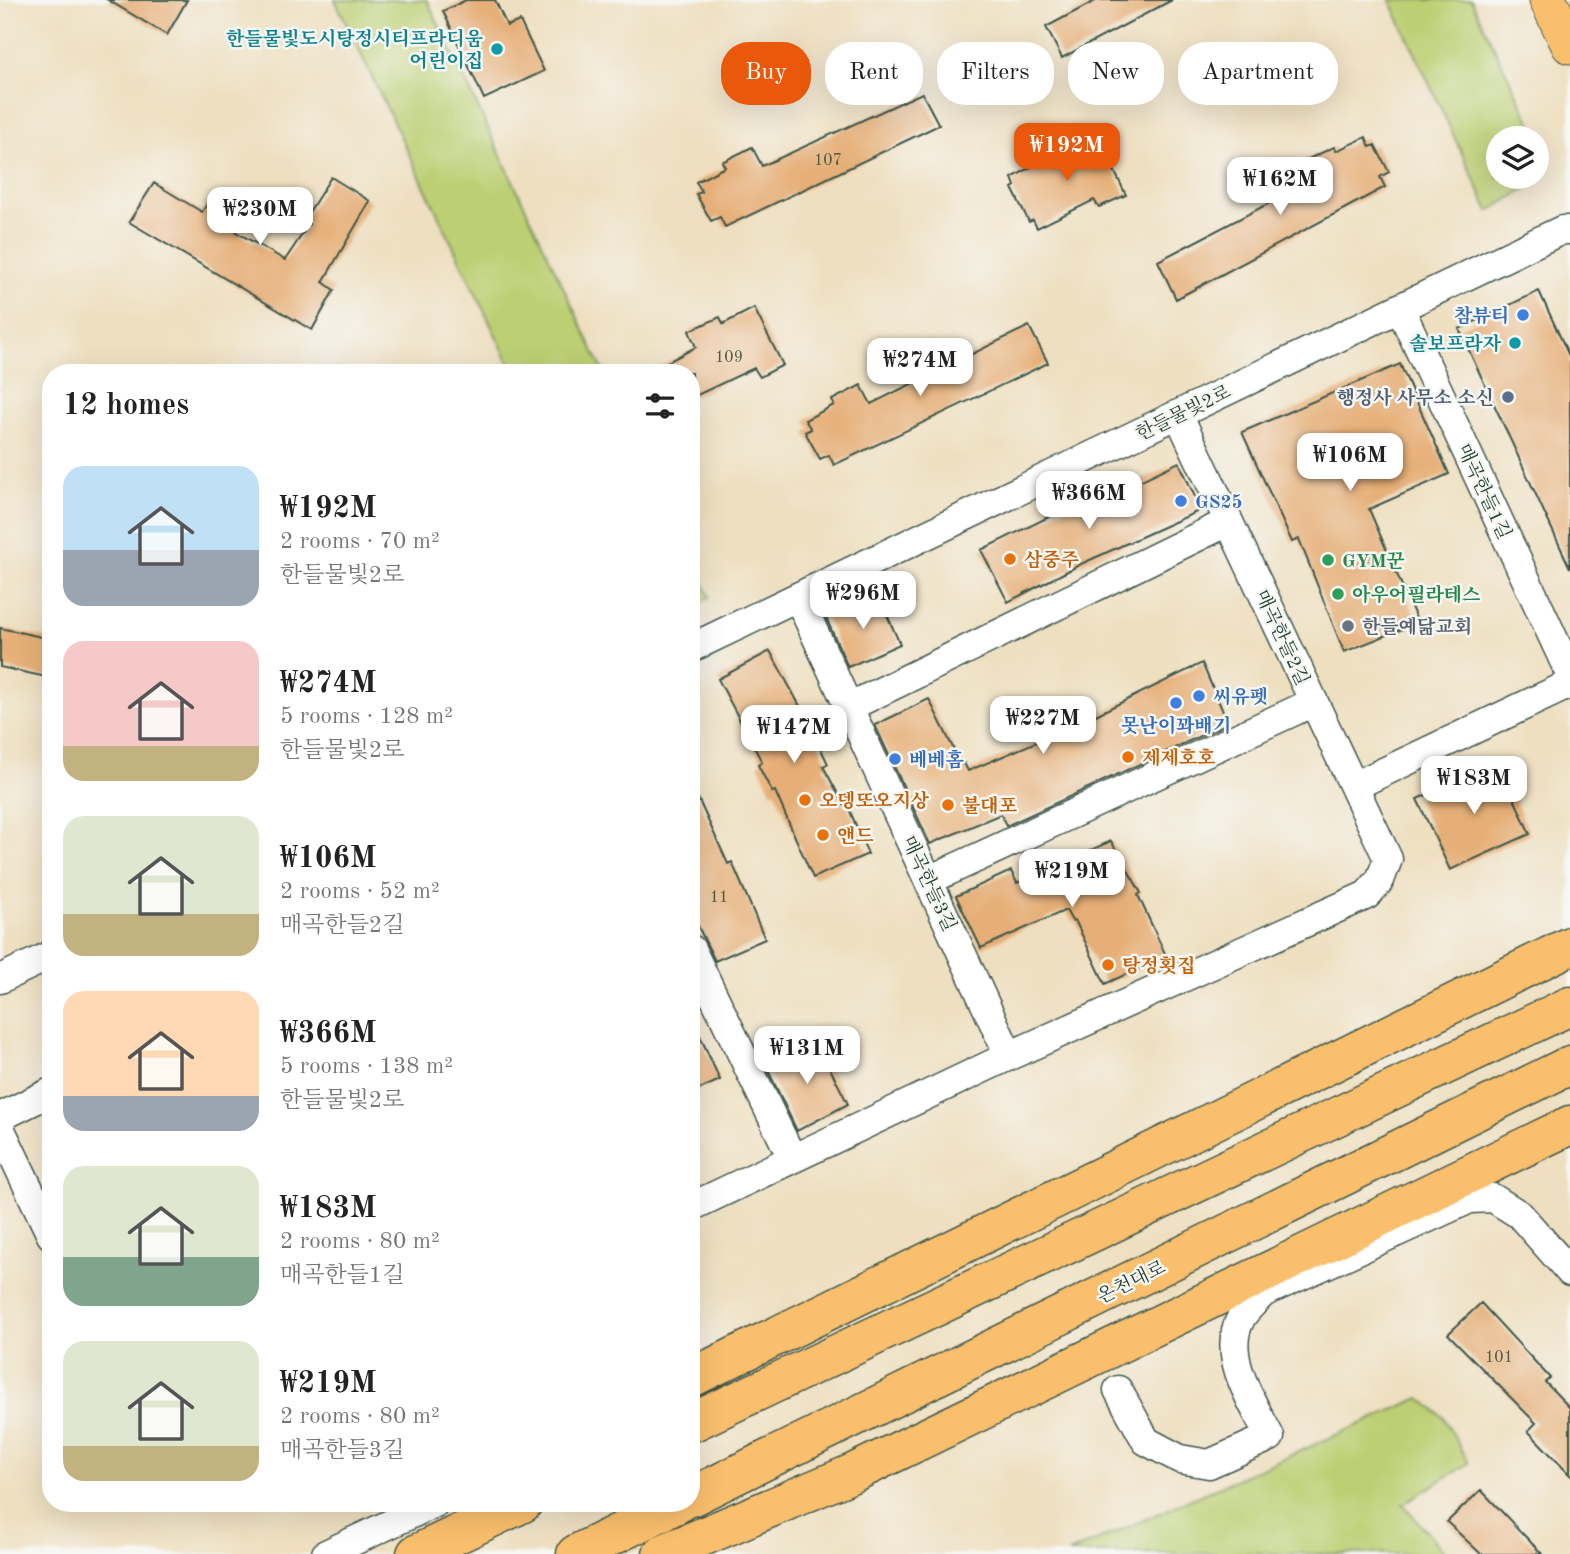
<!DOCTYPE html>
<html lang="en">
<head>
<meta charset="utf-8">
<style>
	body { margin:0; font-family:"Old Standard TT","Noto Serif KR",serif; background:#f2f2f2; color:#222; height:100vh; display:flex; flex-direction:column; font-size:26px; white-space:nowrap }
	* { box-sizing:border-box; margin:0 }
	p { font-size:23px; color:#767676 }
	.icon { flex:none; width:38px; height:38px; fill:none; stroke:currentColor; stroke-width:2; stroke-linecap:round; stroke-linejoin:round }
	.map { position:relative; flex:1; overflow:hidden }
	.details { position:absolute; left:42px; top:364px; width:658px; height:1148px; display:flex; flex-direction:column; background:#fff; border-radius:28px; box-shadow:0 7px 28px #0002 }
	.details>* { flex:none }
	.top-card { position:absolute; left:721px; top:42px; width:665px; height:63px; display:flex; gap:14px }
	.buttons { position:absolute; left:1486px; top:126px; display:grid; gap:14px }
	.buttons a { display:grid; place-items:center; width:63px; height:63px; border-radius:50%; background:#fff; box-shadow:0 7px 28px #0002; font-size:35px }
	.price { position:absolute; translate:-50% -60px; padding:0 16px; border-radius:14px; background:#fff; color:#222; font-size:23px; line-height:46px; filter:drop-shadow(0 2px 4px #0008) }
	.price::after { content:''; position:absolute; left:50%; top:42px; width:21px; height:16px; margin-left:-10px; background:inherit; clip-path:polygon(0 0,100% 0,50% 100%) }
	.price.on { background:#ea580c; color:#fff }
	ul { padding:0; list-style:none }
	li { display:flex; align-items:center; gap:21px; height:175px; padding:0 21px }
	li span { display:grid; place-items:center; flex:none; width:196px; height:140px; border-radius:21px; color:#555 }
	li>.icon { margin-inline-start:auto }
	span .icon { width:84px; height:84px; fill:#fffc; stroke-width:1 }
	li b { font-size:30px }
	h2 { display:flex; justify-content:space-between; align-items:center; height:84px; padding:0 21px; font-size:30px }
	.pill { padding:0 24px; border-radius:28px; background:#fff; box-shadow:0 7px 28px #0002; font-size:24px; line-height:63px }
	.pill.on { background:#ea580c; color:#fff }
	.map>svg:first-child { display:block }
	.green { fill:#bccf72; stroke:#6e8653; stroke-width:2; fill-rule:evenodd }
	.building { fill:#e6af77 }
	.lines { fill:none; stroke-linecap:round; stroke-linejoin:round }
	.minor-casing { stroke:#3e5549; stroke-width:31 }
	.major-casing { stroke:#3e5549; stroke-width:39 }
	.highway-casing { stroke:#3e5549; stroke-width:41 }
	.minor { stroke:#fff; stroke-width:28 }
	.major { stroke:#f9bf6d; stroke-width:37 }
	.highway { stroke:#f9bf6d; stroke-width:38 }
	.culture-dot { fill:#0f9aa8; stroke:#f6f6f2; stroke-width:2.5 }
	.shop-dot { fill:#3f7fe0; stroke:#f6f6f2; stroke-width:2.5 }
	.service-dot { fill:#5c6f8a; stroke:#f6f6f2; stroke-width:2.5 }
	.food-dot { fill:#e8710a; stroke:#f6f6f2; stroke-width:2.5 }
	.leisure-dot { fill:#2e9e5b; stroke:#f6f6f2; stroke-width:2.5 }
	.worship-dot { fill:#6b7280; stroke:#f6f6f2; stroke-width:2.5 }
	.labels { text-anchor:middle; stroke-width:5; stroke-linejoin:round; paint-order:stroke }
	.number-label { font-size:16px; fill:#515a45 }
	.culture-label { font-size:19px; font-weight:bold; fill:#0d838f; stroke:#f6f6f2; text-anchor:end }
	.shop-label { font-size:19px; font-weight:bold; fill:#366cbe; stroke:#f6f6f2; text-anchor:start }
	.service-label { font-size:19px; font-weight:bold; fill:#4e5e75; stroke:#f6f6f2; text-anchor:end }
	.street-label { font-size:19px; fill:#1f3d34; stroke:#f6f6f2 }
	.food-label { font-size:19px; font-weight:bold; fill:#c56008; stroke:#f6f6f2; text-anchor:start }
	.leisure-label { font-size:19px; font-weight:bold; fill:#27864d; stroke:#f6f6f2; text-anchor:start }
	.worship-label { font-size:19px; font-weight:bold; fill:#5b616d; stroke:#f6f6f2; text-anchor:start }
</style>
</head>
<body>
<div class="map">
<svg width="1570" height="1554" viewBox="0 0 1570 1554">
	<rect width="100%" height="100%" fill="#f6f6f2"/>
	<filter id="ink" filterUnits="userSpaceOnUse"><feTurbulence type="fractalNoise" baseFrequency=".0143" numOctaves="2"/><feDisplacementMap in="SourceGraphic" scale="14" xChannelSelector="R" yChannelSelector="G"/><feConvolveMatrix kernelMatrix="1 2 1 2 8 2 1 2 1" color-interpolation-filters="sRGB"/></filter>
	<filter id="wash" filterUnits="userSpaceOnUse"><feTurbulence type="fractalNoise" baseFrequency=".00686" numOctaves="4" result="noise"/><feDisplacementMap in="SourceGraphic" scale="28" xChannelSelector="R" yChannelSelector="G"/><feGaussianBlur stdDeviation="1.57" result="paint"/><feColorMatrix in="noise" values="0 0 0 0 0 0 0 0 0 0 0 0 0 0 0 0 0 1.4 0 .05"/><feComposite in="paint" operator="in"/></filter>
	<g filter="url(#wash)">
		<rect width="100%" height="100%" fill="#eedfc0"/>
		<path class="green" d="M335,0H427L604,373H514Z
			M1390,0H1471L1546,154L1535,183L1489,211ZM1536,138V177H1498V138Z
			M691,557L710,597L691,607Z
			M1420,1398L1444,1418L1469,1463L1403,1504L1446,1554L1069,1553Z"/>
		<g id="blocks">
			<path class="building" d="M108,0H187L167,35Z
				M466,0H495L507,26L520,21L544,71L484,99L443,11Z
				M1097,0H1172L1062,58L1046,27Z
				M922,93L939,125L725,227L720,217L711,221L696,194L702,192L696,182L725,167L722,162L752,147L762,166Z
				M1366,137L1370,147L1375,145L1389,172L1380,177L1385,187L1176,299L1158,261L1314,180L1304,161L1334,147L1336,151Z
				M1099,139L1126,195L1099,207L1094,200L1037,228L1033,220L1029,222L1012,188L1015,186L1012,178L1042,161L1039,156L1064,144L1070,154Z
				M331,177L370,201L323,282L334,290L312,330L129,222L154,183L202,212L209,201L243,222L236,232L285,260L309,224L304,220Z
				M1539,291L1570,358V568L1459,329Z
				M754,308L783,365L760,377L754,368L691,398V373H647L696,347L689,331L720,317L723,324Z
				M1029,326L1048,363L834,465L829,455L820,459L805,432L811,429L805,420L834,405L832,400L861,385L871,404Z
				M1400,364L1449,474L1369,509L1418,623L1344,652L1299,539L1292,542L1242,432Z
				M1179,462L1201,510L1081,564L1008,602L981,550L1114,485L1117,492Z
				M878,595L900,644L848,667L826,618Z
				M0,628L51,639V678L0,667Z
				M770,651L807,719L828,764L823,766L844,805L847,804L868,854L813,878L775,791L772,792L758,765L762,762L718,679Z
				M1202,663L1228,723L1006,826L1001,814L930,844L875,725L929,699L961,764L964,763L968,771L1069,728Z
				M1498,763L1530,834L1450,870L1417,799Z
				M691,783L728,864L732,862L765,939L715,961L691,912Z
				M1111,841L1141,893L1138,895L1166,956L1105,984L1075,920L1072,921L1066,910L981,948L956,896L1011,871L1017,883Z
				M691,1016L720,1080L691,1093Z
				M816,1041L848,1104L797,1131L766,1066Z
				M1481,1303L1550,1378L1545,1382L1570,1408V1475L1528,1431L1536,1423L1448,1334Z
				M1481,1490L1542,1554H1481L1447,1522Z"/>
		</g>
	</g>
	<g filter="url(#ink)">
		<use href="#blocks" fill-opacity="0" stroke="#3e5549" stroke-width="2"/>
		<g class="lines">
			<g class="minor-casing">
				<path id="minor" d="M1400,308L1570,674
					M798,597L1009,1056
					M691,648L1562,230H1570
					M849,707L1228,522
					M1354,786L1570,684
					M929,880L1314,702
					M691,949L792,1158
					M0,979L51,955
					M0,1117L51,1092
					M0,1128L51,1235
					M691,1207L1009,1056L1367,895L1380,880L1388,859L1178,414
					M1118,1390L1146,1441L1180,1459L1209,1464L1270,1437C1254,1405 1220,1355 1241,1318C1246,1309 1257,1300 1263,1293L1470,1199L1493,1198L1520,1215L1570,1272
					M326,1554L435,1503"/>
			</g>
			<g class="major-casing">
				<path id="major" d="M1548,0L1570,45"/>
			</g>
			<g class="highway-casing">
				<path id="highway" d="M691,1378L1570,946
					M691,1423L1570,1006
					M691,1497L1570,1065
					M416,1554L523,1503
					M576,1554L679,1503
					M662,1554L853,1473L1570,1125"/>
			</g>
			<use href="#minor" class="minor"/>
			<use href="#major" class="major"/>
			<use href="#highway" class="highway"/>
		</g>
	</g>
	<g class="culture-dot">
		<circle cx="497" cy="49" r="7"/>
		<circle cx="1515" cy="343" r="7"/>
	</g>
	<g class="shop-dot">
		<circle cx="1523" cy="315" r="7"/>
		<circle cx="1181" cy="501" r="7"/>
		<circle cx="1199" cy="696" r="7"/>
		<circle cx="1176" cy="703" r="7"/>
		<circle cx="895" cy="759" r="7"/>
	</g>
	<circle class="service-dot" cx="1508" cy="397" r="7"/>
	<g class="food-dot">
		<circle cx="1010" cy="559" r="7"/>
		<circle cx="1128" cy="757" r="7"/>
		<circle cx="805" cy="800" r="7"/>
		<circle cx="948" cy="805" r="7"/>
		<circle cx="823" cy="835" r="7"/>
		<circle cx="1108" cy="965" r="7"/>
	</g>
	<g class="leisure-dot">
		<circle cx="1328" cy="560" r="7"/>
		<circle cx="1338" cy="594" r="7"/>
	</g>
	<circle class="worship-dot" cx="1348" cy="626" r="7"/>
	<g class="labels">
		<g class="number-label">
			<text x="828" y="165">107</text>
			<text x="729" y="362">109</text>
			<text x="719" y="902">11</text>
			<text x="1499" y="1362">101</text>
		</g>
		<g class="culture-label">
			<text x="483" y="45">한들물빛도시탕정시티프라디움<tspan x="483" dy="22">어린이집</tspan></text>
			<text x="1501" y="350">솔보프라자</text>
		</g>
		<g class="shop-label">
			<text x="1509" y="322" text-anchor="end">참뷰티</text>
			<text x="1195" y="508">GS25</text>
			<text x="1213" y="703">씨유펫</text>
			<text x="1176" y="732" text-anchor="middle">못난이꽈배기</text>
			<text x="909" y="766">베베홈</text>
		</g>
		<g class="service-label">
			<text x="1494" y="404">행정사 사무소 소신</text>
		</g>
		<g class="street-label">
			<text transform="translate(1183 412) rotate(-26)" y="7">한들물빛2로</text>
			<text transform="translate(1485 491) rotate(65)" y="7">매곡한들1길</text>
			<text transform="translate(1283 637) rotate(65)" y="7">매곡한들2길</text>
			<text transform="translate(930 883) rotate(65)" y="7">매곡한들3길</text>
			<text transform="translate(1131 1281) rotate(-26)" y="7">온천대로</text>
		</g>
		<g class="food-label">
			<text x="1024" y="566">삼중주</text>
			<text x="1142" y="764">제제호호</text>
			<text x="819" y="807">오뎅또오지상</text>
			<text x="962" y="812">불대포</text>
			<text x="837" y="842">앤드</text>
			<text x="1122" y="972">탕정횟집</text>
		</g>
		<g class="leisure-label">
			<text x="1342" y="567">GYM꾼</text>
			<text x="1352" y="601">아우어필라테스</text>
		</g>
		<g class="worship-label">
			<text x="1362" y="633">한들예닮교회</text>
		</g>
	</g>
</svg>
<div class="buttons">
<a><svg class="icon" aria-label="layers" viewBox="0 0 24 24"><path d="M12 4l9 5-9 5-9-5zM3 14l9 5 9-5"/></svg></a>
</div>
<b class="price on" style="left:1067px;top:183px">₩192M</b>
<b class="price" style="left:1280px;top:217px">₩162M</b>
<b class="price" style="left:260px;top:247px">₩230M</b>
<b class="price" style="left:920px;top:398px">₩274M</b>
<b class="price" style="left:1350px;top:493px">₩106M</b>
<b class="price" style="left:1089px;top:531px">₩366M</b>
<b class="price" style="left:863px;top:631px">₩296M</b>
<b class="price" style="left:1043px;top:756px">₩227M</b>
<b class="price" style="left:794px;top:765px">₩147M</b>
<b class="price" style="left:1474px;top:816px">₩183M</b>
<b class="price" style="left:1072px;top:909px">₩219M</b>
<b class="price" style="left:807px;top:1086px">₩131M</b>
<div class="top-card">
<a class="pill on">Buy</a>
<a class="pill">Rent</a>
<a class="pill">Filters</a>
<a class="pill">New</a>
<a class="pill">Apartment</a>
</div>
<section class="details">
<h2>12 homes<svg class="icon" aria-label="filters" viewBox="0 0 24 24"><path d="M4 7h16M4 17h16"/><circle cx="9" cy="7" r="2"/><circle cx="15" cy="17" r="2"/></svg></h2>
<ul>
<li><span style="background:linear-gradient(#bfe0f5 60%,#9aa5b1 0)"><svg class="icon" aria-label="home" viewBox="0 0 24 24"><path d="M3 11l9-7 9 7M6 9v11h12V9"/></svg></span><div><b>₩192M</b><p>2 rooms · 70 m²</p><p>한들물빛2로</p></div></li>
<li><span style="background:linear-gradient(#f6c9c9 75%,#c2b280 0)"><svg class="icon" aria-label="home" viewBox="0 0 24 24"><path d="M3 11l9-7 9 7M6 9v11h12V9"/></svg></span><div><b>₩274M</b><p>5 rooms · 128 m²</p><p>한들물빛2로</p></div></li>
<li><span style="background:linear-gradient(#dfe7d0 70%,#c2b280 0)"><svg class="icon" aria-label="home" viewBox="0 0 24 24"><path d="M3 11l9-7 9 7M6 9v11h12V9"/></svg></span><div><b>₩106M</b><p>2 rooms · 52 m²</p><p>매곡한들2길</p></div></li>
<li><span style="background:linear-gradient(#ffd9b3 75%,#9aa5b1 0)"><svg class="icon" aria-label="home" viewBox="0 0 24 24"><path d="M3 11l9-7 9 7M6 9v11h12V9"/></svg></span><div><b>₩366M</b><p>5 rooms · 138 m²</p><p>한들물빛2로</p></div></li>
<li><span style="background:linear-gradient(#dfe7d0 65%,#7fa58c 0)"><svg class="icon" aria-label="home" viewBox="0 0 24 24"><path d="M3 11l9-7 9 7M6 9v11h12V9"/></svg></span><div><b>₩183M</b><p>2 rooms · 80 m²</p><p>매곡한들1길</p></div></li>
<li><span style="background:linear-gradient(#dfe7d0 75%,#c2b280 0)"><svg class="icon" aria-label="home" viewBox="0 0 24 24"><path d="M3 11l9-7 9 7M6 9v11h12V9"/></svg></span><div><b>₩219M</b><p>2 rooms · 80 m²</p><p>매곡한들3길</p></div></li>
</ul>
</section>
</div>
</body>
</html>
